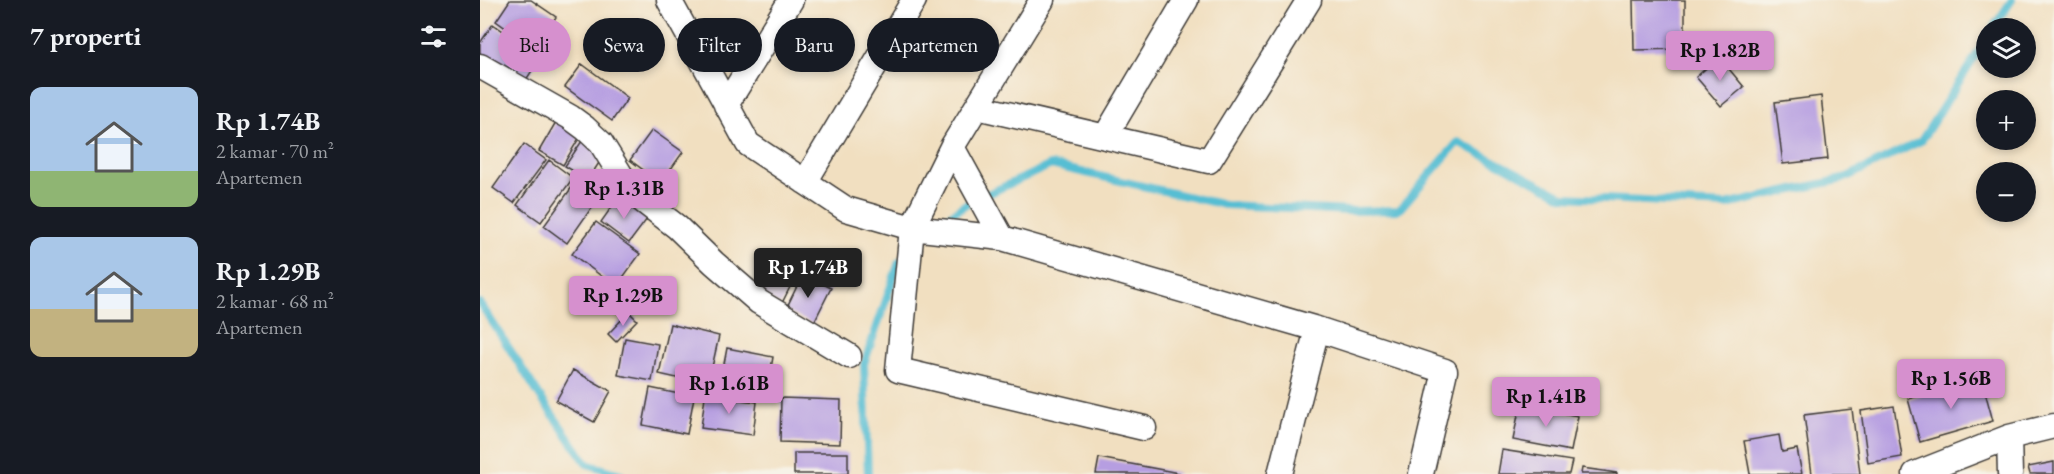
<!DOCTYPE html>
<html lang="id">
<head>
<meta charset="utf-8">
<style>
	body { margin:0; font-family:"EB Garamond",serif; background:#20242c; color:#f1f3f6; height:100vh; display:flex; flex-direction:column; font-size:22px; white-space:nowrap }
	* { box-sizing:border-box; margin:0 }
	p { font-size:20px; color:#9ea1a6 }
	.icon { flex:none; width:33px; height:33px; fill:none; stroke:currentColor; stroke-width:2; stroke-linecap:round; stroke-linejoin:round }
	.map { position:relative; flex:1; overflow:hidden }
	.side { display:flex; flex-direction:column; background:#171b24; width:480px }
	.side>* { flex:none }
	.banner { position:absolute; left:18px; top:18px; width:570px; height:54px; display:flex; gap:12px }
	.fabs { position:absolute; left:1496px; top:18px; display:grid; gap:12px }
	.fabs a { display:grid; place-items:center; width:60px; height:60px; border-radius:50%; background:#171b24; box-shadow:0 3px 9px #0003; font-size:30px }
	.price { position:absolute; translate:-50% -51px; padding:0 14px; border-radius:6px; background:#d690ce; color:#111; font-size:20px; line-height:39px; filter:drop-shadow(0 2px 3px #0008) }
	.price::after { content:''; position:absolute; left:50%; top:36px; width:18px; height:14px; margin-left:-9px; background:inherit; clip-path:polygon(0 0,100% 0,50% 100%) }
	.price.on { background:#222; color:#fff }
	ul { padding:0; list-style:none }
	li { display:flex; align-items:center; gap:18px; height:150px; padding:0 30px }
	li span { display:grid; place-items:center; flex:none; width:168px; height:120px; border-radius:12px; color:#555 }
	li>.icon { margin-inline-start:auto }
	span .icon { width:72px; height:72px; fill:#fffc; stroke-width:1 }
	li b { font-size:26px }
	h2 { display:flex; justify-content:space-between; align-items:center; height:72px; padding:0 30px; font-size:26px }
	.chip { padding:0 21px; border-radius:27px; background:#171b24; box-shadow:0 3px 9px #0003; font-size:21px; line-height:54px }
	.chip.on { background:#d690ce; color:#111 }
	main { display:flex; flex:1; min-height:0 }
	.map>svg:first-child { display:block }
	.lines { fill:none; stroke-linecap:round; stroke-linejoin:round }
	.stream { stroke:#56bed3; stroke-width:8 }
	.building { fill:#b69ee1 }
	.street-casing { stroke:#3c3935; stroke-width:27 }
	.street { stroke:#fff; stroke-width:24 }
</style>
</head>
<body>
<main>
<section class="side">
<h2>7 properti<svg class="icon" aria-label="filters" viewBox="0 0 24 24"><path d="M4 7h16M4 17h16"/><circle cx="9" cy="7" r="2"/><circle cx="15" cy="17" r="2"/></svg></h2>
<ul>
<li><span style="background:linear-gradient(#a9c7e8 70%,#8fb573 0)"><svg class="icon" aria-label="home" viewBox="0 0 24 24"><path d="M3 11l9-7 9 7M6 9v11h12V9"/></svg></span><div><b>Rp 1.74B</b><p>2 kamar · 70 m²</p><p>Apartemen</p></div></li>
<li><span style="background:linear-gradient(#a9c7e8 60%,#c2b280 0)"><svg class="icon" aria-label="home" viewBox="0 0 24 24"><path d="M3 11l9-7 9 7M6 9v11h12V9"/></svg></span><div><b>Rp 1.29B</b><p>2 kamar · 68 m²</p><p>Apartemen</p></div></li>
</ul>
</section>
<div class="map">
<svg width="1574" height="474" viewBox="0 0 1574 474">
	<rect width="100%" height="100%" fill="#f7f3e8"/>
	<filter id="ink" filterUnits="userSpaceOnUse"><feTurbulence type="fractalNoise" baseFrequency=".0167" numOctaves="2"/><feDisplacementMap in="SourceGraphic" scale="12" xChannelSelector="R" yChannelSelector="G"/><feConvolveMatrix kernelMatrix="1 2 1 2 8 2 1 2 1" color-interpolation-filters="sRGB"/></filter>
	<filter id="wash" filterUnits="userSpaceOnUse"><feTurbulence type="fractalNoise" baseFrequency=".008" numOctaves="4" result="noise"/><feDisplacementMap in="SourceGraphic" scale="24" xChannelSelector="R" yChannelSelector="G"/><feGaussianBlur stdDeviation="1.35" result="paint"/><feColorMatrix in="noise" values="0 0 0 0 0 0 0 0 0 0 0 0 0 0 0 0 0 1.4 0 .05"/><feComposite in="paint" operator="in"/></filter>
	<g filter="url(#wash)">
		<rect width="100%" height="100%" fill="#f1dfc0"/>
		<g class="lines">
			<path class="stream" d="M1513,28L1532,0
				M458,224L486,204L571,165L745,205L869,211L919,210L978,142L1084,197L1246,205L1363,179L1441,141L1506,40
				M0,303L61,398L107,464L141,474
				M388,474L384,364L419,262"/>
		</g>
		<g id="blocks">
			<path class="building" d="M30,0H51L76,17L55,49L16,21Z
				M1153,0H1205V49L1154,50Z
				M13,24L61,57L44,83L0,53V43Z
				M1239,57L1264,87L1241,106L1216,77Z
				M102,64L148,98L132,121L85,87Z
				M1341,96L1348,159L1303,164L1295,102Z
				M77,120L101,135L83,165L59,151Z
				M172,130L203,152L181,183L150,160Z
				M102,141L124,155L108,180L85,166Z
				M44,144L66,160L34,203L13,188Z
				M69,160L93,178L61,222L37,205Z
				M97,180L119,197L87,243L64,226Z
				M138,198L167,219L149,243L121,222Z
				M116,222L160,254L136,287L92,254Z
				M292,256L319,269L301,305L274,292Z
				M323,274L351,288L333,324L305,311Z
				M149,312L157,320L136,342L128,334Z
				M190,324L239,336L228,385L179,374Z
				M145,338L178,344L172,381L138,375Z
				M247,348L293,357L286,398L239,390Z
				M93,370L131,391L114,422L76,401Z
				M1501,377L1513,421L1440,442L1428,399Z
				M170,388L214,397L207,434L163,425Z
				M225,396L277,402L273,435L221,428Z
				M301,398L361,400L360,444L300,442Z
				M1040,405L1098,416L1091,451L1033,440Z
				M1414,406L1422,457L1388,463L1381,411Z
				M1372,409L1380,474H1332L1324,415Z
				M1299,435L1302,452L1317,449L1322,474H1270L1264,441Z
				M1022,450L1092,461L1089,474H1018Z
				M314,453H368V474H314Z
				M619,458L699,473L698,474H616Z
				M1574,462V474H1550L1548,467Z
				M1102,468L1137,473V474H1101Z"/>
		</g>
	</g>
	<g filter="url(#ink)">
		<use href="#blocks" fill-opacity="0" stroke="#3c3935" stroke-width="1.5"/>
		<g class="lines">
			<g class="street-casing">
				<path id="street" d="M189,0L268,144L366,209L432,228L522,238L837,329L965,371L941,474
					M562,0L472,147L432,228L418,370L664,428
					M0,66L90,117L105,128L121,143L147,185L162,200L197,227L234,263L279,302L369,356
					M246,105L311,0
					M497,107L729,161L829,0
					M625,137L706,0
					M472,147L522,238
					M325,182L434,0
					M800,474L837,329
					M1435,474L1529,437
					M1530,474L1529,437L1574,426"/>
			</g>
			<use href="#street" class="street"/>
		</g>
	</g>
</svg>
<div class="fabs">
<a><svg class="icon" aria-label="layers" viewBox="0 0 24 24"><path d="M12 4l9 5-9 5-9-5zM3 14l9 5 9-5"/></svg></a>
<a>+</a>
<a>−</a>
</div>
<b class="price" style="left:1240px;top:82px">Rp 1.82B</b>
<b class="price" style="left:144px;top:220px">Rp 1.31B</b>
<b class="price on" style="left:328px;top:299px">Rp 1.74B</b>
<b class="price" style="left:143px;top:327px">Rp 1.29B</b>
<b class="price" style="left:1471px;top:410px">Rp 1.56B</b>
<b class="price" style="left:249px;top:415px">Rp 1.61B</b>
<b class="price" style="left:1066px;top:428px">Rp 1.41B</b>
<div class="banner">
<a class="chip on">Beli</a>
<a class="chip">Sewa</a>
<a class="chip">Filter</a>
<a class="chip">Baru</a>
<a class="chip">Apartemen</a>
</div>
</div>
</main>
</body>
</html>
